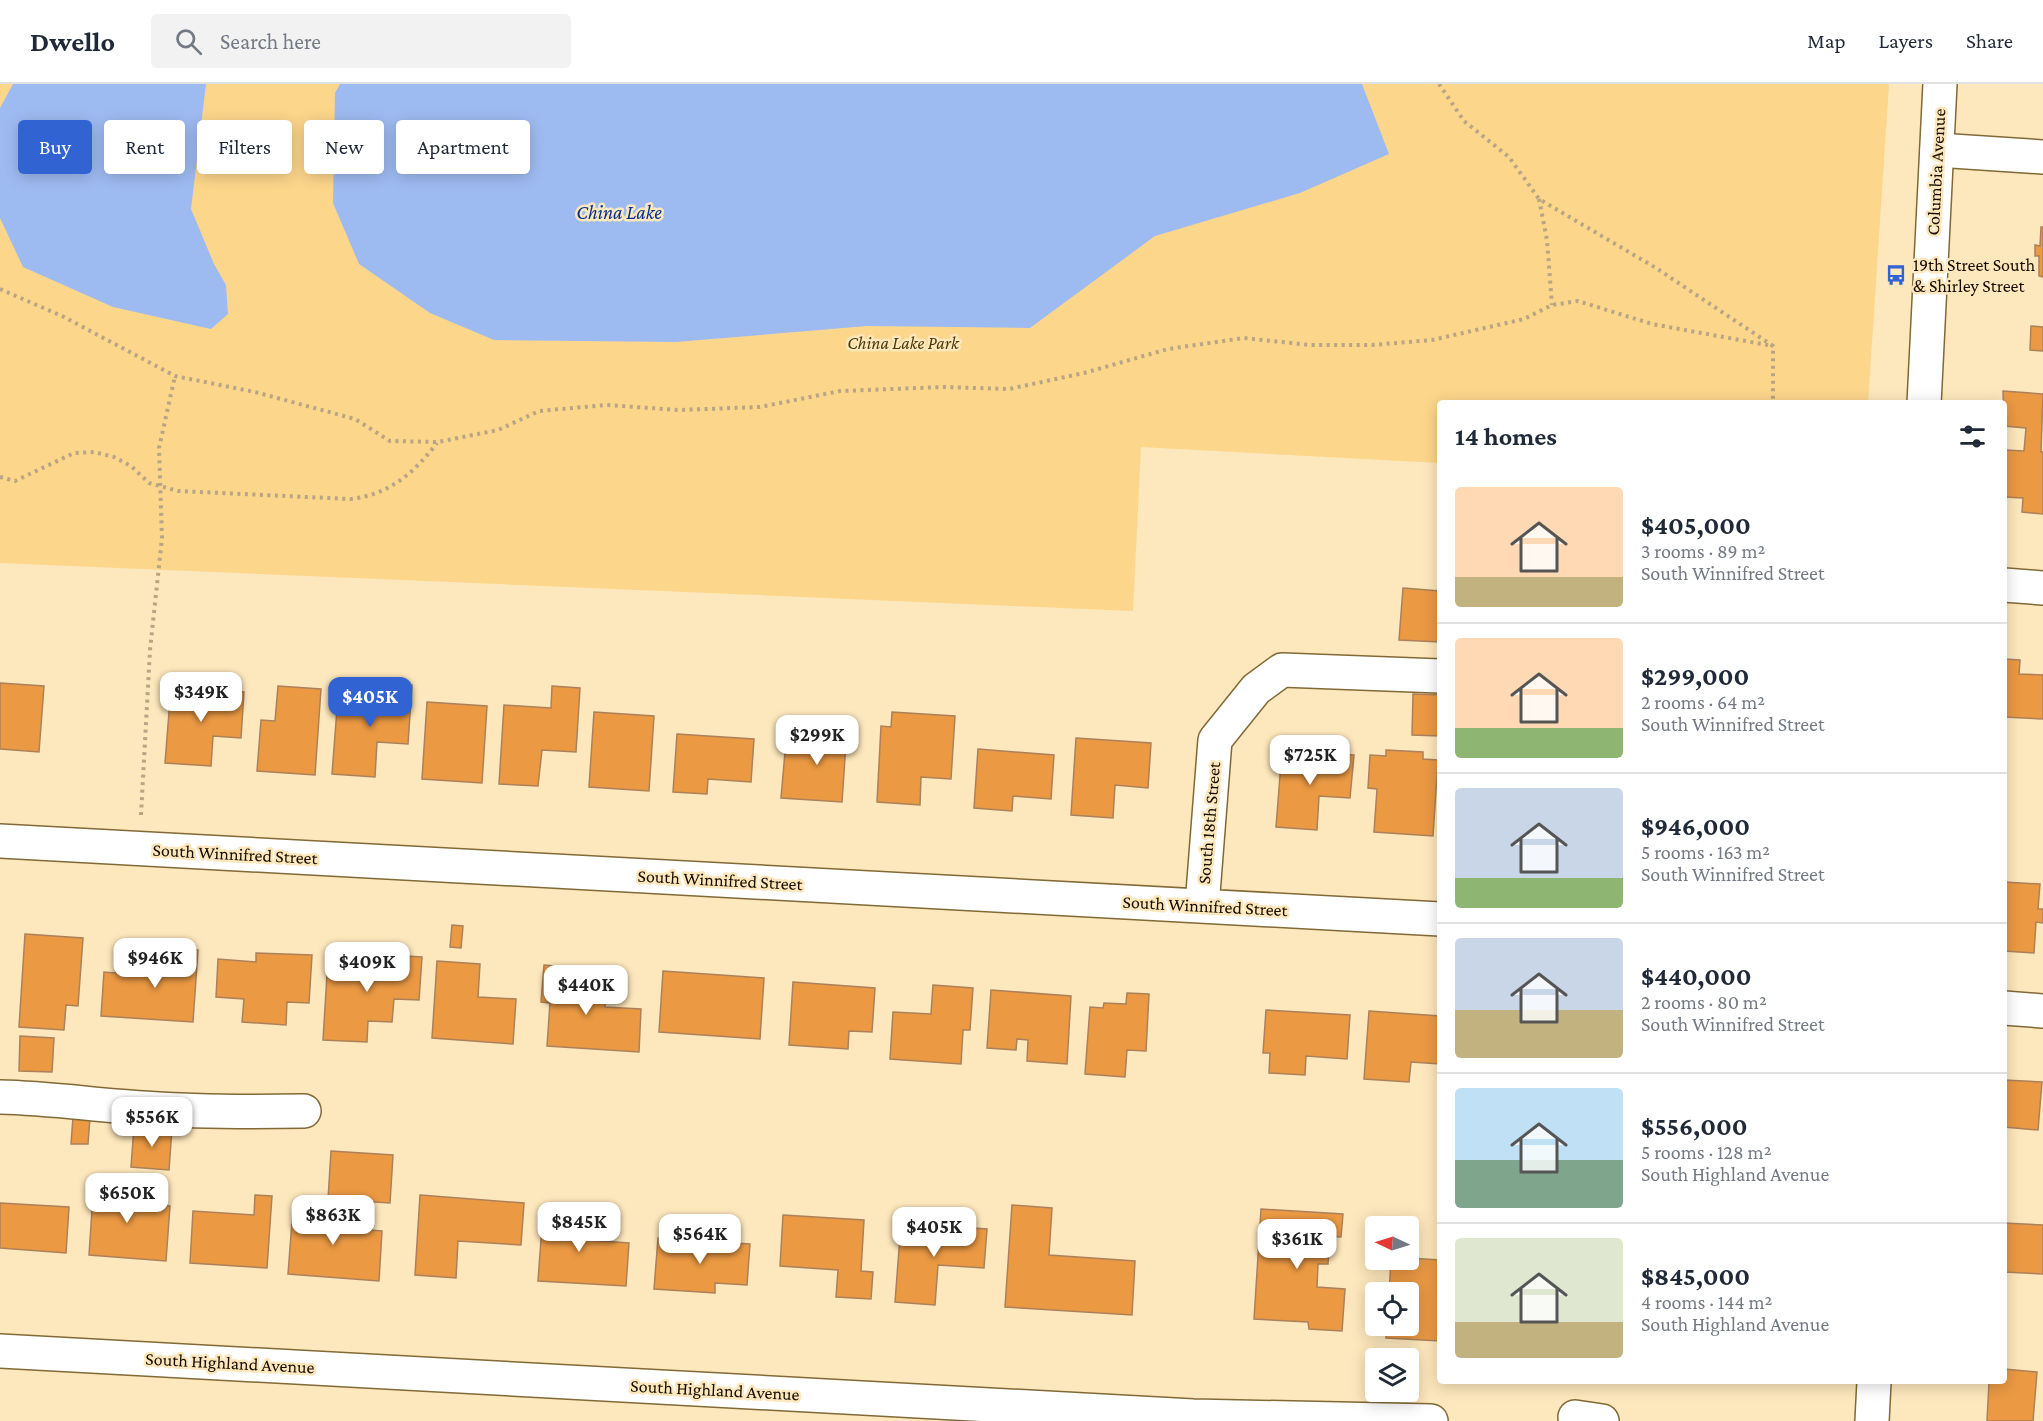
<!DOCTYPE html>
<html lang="en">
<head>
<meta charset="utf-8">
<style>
	body { margin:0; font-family:"Crimson Pro",serif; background:#f2f2f3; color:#1f2937; height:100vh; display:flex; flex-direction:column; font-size:22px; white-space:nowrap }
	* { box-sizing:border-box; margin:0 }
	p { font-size:20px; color:#747a83 }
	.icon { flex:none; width:33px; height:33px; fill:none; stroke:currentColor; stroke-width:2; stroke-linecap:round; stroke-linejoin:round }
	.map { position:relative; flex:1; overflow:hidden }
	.sheet { position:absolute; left:1437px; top:316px; width:570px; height:984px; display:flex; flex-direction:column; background:#fff; border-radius:6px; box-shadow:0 3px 15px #0003 }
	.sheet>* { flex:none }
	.top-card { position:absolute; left:18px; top:36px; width:570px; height:54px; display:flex; gap:12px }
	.needle { width:39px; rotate:274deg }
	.tools { position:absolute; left:1365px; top:1132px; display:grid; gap:12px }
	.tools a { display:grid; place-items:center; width:54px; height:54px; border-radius:6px; background:#fff; box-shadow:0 3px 15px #0003; font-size:30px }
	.price { position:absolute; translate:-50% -51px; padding:0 14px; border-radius:12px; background:#fff; color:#222; font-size:20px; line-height:39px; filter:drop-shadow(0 2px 3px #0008) }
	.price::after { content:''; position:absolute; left:50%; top:36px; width:18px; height:14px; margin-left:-9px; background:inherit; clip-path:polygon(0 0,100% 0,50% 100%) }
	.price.active { background:#3163d2; color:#fff }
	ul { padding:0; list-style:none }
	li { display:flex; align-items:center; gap:18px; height:150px; padding:0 18px }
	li+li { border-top:2px solid #e0e1e3 }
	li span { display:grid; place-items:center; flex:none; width:168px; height:120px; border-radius:6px; color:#555 }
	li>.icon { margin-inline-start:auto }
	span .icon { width:72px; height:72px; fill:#fffc; stroke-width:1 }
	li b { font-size:26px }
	h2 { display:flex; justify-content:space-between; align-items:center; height:72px; padding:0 18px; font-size:26px }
	.chip { padding:0 21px; border-radius:6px; background:#fff; box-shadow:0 3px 15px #0003; font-size:21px; line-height:54px }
	.chip.active { background:#3163d2; color:#fff }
	header { display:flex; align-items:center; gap:36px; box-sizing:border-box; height:84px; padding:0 30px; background:#fff; border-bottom:2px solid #e0e1e3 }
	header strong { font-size:28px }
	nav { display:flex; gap:33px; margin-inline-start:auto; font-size:21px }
	.search { width:420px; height:54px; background:#f2f2f3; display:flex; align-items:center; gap:15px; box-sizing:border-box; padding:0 21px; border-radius:6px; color:#747a83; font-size:22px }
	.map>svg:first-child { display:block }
	.green { fill:#fcd68b }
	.water { fill:#9ebbf1 }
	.building { fill:#eb9943; stroke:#ac815a; stroke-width:1.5 }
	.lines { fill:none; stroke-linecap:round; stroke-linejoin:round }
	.minor-casing { stroke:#826936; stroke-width:36 }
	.major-casing { stroke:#826936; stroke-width:36 }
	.path { stroke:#b7a583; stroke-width:4; stroke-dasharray:3 4.5; stroke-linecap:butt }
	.minor { stroke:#fff; stroke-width:33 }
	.major { stroke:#fff; stroke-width:33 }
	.labels { text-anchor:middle; stroke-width:5; stroke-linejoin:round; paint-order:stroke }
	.street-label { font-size:18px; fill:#170d00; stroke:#fde7bc }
	.poi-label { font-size:18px; fill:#170d00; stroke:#fde7bc; text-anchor:start }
	.park-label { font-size:18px; font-style:italic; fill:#4d3807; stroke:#fde7bc }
	.water-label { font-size:20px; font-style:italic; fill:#073095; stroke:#fde7bc }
</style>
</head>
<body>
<header>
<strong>Dwello</strong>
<div class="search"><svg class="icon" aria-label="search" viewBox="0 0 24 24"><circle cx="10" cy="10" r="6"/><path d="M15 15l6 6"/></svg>Search here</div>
<nav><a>Map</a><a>Layers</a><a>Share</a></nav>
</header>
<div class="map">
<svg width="2043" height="1337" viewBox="0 0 2043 1337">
	<rect width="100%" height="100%" fill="#fde7bc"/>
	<path class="green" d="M0,0H1889L1868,319L1440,320V379L1141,363L1133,527L0,479Z"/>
	<path class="water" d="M13,0H206L191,125L214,180L226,201L228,230L211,245L113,223L23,183L0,134V24Z
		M340,0H1362L1389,70L1300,109L1155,152L1030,244L867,242L676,258L494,256L430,229L359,180L333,119L335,9Z"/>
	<path class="building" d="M2041,143H2043V193L2039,192V172H2035V161L2040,162Z
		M2031,242L2043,243V267L2030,266Z
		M2003,307L2043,310L2041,368H2043V430L2022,428L2023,414L2004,413L2006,366L2024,367L2026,344L2004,342Z
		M1403,504L1440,507V558L1399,556Z
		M2004,575L2020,576L2019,590L2043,591V635L2004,633Z
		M376,598L412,601L408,660L377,658L375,693L332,690L338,612L375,614Z
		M0,599L44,602L39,668L0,665Z
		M278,602L321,605L315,691L257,687L261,636L275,637Z
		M552,602L580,604L576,668L542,666L538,702L499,700L504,621L551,624Z
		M171,603L244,608L241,654L213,652L211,682L165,679Z
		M1413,610L1440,611V652L1412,651Z
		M427,618L487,622L482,699L422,695Z
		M594,628L654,632L649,707L589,703Z
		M892,628L955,632L951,695L921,693L920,721L877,718L881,642L891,643Z
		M803,641L847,644L842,718L781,714L785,668L801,669Z
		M677,650L754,655L751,698L708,695L707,710L673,708Z
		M1076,654L1151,659L1148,704L1115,701L1113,734L1071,731Z
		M978,665L1054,671L1051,715L1013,712L1012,727L974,724Z
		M1282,666L1354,671L1350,714L1319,712L1317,746L1276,743Z
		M1386,666L1423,668V675L1438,676L1433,752L1374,748L1377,705L1368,704L1370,671L1386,672Z
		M2004,798L2040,800L2038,825H2043V839L2036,838L2034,869L2004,867Z
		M452,841L463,842L461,864L450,863Z
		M25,850L83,854L78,922L66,921L64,946L19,943Z
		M155,863L198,866L193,938L101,932L104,888L153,892Z
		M256,869L312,871L309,919L287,918L286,941L242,938L244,915L216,913L218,875L256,878Z
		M355,869L422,873L419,916L394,915L392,938L368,937L367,958L323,956L328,874L354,876Z
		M437,877L480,880L478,913L516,915L513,960L432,954Z
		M544,881L577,884L576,908L606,911L605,923L641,925L639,968L547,962L550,919L541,918Z
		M663,887L764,894L760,955L659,948Z
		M793,898L875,904L872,948L849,947L848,965L789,961Z
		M933,901L973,904L970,946H963L961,980L890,975L893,928L931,930Z
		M991,906L1071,912L1067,980L1027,977L1028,956L1017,955L1016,966L987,964Z
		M1127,909L1149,910L1146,967L1127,966L1125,993L1085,990L1090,923L1103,924L1104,919L1126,920Z
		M1266,926L1350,931L1347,975L1306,972L1305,991L1269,989L1270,969H1263Z
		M1369,927L1440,932V980L1411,978L1409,998L1364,995Z
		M20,952L54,954L52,988L19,987Z
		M2004,996L2042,998L2038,1046L2004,1043Z
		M73,1033L90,1034L88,1060H71Z
		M134,1042L172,1044L169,1086L131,1083Z
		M331,1067L393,1071L390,1119L328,1115Z
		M94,1096L133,1098L131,1120L170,1122L166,1177L89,1171Z
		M255,1111L272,1112L267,1184L190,1179L193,1127L254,1131Z
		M420,1111L524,1119L521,1161L458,1157L456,1194L415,1191Z
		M0,1119L69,1123L66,1169L0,1164Z
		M1012,1121L1052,1124L1049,1171L1135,1177L1132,1231L1005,1223Z
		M293,1124L358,1128L357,1145L382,1147L379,1197L288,1190Z
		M1261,1125L1343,1130L1341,1153L1320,1152V1164L1329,1165L1328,1180H1318L1317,1203L1345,1205L1342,1247L1309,1245L1308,1238L1254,1235Z
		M543,1128L590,1131L588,1156L629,1159L626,1202L538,1197Z
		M783,1131L864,1136L861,1187L873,1188L871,1215L836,1213L838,1186L780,1182Z
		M901,1139L987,1145L984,1184L938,1181L935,1221L895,1218Z
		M2004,1139L2043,1141V1190L2004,1188Z
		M658,1154L750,1160L747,1201L715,1199V1209L654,1205Z
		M1408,1174L1440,1176V1257L1386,1254L1387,1242H1408V1209H1389L1391,1176H1408Z
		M2004,1285L2037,1288L2033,1337H1987L1989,1298H2004Z"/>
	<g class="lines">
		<g class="minor-casing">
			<path id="minor" d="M1937,66L2043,73
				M2004,501L2043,504
				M0,757L1440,835
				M1202,822L1215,656L1256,605L1282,586L1440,592
				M2004,924L2043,927
				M0,1013C48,1014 95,1021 143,1024C196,1028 250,1028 304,1027
				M0,1267L1193,1332L1431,1337
				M1575,1333L1602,1337"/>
		</g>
		<g class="major-casing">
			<path id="major" d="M1924,320L1940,0
				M1872,1337L1874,1298"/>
		</g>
		<path class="path" d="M1439,0L1464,37L1509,73L1539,115L1656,184L1773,262V320
			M1539,115L1547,156L1552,221
			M0,205L64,233L175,292L255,308L355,335L390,357L438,358L498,346L539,327L606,321L679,326L760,323L840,307L944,303L1009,305L1084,289L1168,265L1244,254L1310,261H1372L1432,256L1524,235L1552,221L1578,217L1652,240L1773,262
			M0,393L15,397L74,369L94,368L114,373L131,382L149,399L178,407L350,415C389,411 414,389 437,359
			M141,731L150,566L162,454L159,364L175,292"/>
		<use href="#minor" class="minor"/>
		<use href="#major" class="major"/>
	</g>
	<defs>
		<g id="bus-bare" transform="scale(1.62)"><path d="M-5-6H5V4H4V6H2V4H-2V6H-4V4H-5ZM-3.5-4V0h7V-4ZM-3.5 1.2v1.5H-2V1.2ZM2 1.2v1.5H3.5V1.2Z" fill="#3163d2" stroke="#fde7bc" stroke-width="2.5" paint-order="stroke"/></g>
	</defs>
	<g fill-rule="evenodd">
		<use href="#bus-bare" x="1896" y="191"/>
	</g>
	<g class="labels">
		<g class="street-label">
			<text transform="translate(1936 88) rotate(-87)" y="6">Columbia Avenue</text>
			<text transform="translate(1209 739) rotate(-85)" y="6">South 18th Street</text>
			<text transform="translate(235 770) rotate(3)" y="6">South Winnifred Street</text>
			<text transform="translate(720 796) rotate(3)" y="6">South Winnifred Street</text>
			<text transform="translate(1205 822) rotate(3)" y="6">South Winnifred Street</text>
			<text transform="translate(230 1279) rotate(3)" y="6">South Highland Avenue</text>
			<text transform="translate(715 1306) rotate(3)" y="6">South Highland Avenue</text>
		</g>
		<g class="poi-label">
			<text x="1913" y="187">19th Street South<tspan x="1913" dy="21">&amp; Shirley Street</tspan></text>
		</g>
		<g class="park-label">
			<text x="903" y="265">China Lake Park</text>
		</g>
		<g class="water-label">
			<text x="619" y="135">China Lake</text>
		</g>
	</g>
</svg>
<div class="tools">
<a><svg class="needle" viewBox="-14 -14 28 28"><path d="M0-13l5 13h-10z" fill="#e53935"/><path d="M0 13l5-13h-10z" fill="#747a83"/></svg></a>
<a><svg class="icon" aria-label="locate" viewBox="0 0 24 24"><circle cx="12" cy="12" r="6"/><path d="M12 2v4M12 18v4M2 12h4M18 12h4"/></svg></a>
<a><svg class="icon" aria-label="layers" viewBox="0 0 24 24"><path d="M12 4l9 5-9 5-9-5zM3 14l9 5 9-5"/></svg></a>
</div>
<b class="price" style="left:201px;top:639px">$349K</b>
<b class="price active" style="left:370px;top:644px">$405K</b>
<b class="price" style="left:817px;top:682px">$299K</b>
<b class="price" style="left:1310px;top:702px">$725K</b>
<b class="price" style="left:155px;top:905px">$946K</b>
<b class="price" style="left:367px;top:909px">$409K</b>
<b class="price" style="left:586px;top:932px">$440K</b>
<b class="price" style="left:152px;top:1064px">$556K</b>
<b class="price" style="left:127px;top:1140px">$650K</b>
<b class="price" style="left:333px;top:1162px">$863K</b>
<b class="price" style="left:579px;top:1169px">$845K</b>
<b class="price" style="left:934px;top:1174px">$405K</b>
<b class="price" style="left:700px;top:1181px">$564K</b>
<b class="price" style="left:1297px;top:1186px">$361K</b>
<div class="top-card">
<a class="chip active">Buy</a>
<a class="chip">Rent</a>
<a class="chip">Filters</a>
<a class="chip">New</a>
<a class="chip">Apartment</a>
</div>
<section class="sheet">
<h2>14 homes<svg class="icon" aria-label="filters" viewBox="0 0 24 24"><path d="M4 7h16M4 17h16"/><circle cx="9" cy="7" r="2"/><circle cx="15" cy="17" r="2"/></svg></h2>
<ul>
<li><span style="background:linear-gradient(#ffd9b3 75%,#c2b280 0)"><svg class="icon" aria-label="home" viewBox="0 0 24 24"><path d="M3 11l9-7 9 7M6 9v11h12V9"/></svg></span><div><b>$405,000</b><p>3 rooms · 89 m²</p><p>South Winnifred Street</p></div></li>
<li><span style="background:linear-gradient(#ffd9b3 75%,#8fb573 0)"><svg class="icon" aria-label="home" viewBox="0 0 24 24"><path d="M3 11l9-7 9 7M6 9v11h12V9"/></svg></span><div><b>$299,000</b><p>2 rooms · 64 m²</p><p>South Winnifred Street</p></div></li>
<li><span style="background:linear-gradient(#c9d6e8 75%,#8fb573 0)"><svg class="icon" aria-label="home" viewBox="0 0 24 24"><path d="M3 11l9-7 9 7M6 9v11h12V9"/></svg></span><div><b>$946,000</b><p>5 rooms · 163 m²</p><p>South Winnifred Street</p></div></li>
<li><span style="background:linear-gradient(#c9d6e8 60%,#c2b280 0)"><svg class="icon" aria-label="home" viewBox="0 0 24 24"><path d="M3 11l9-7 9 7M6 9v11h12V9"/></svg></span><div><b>$440,000</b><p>2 rooms · 80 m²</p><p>South Winnifred Street</p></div></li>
<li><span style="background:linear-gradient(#bfe0f5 60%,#7fa58c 0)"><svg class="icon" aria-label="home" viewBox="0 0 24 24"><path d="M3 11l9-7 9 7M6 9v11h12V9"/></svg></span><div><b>$556,000</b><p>5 rooms · 128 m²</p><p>South Highland Avenue</p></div></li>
<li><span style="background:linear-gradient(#dfe7d0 70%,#c2b280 0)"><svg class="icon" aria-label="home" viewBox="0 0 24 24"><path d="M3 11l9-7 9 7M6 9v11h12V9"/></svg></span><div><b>$845,000</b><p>4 rooms · 144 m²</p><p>South Highland Avenue</p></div></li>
</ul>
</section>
</div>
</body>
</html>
